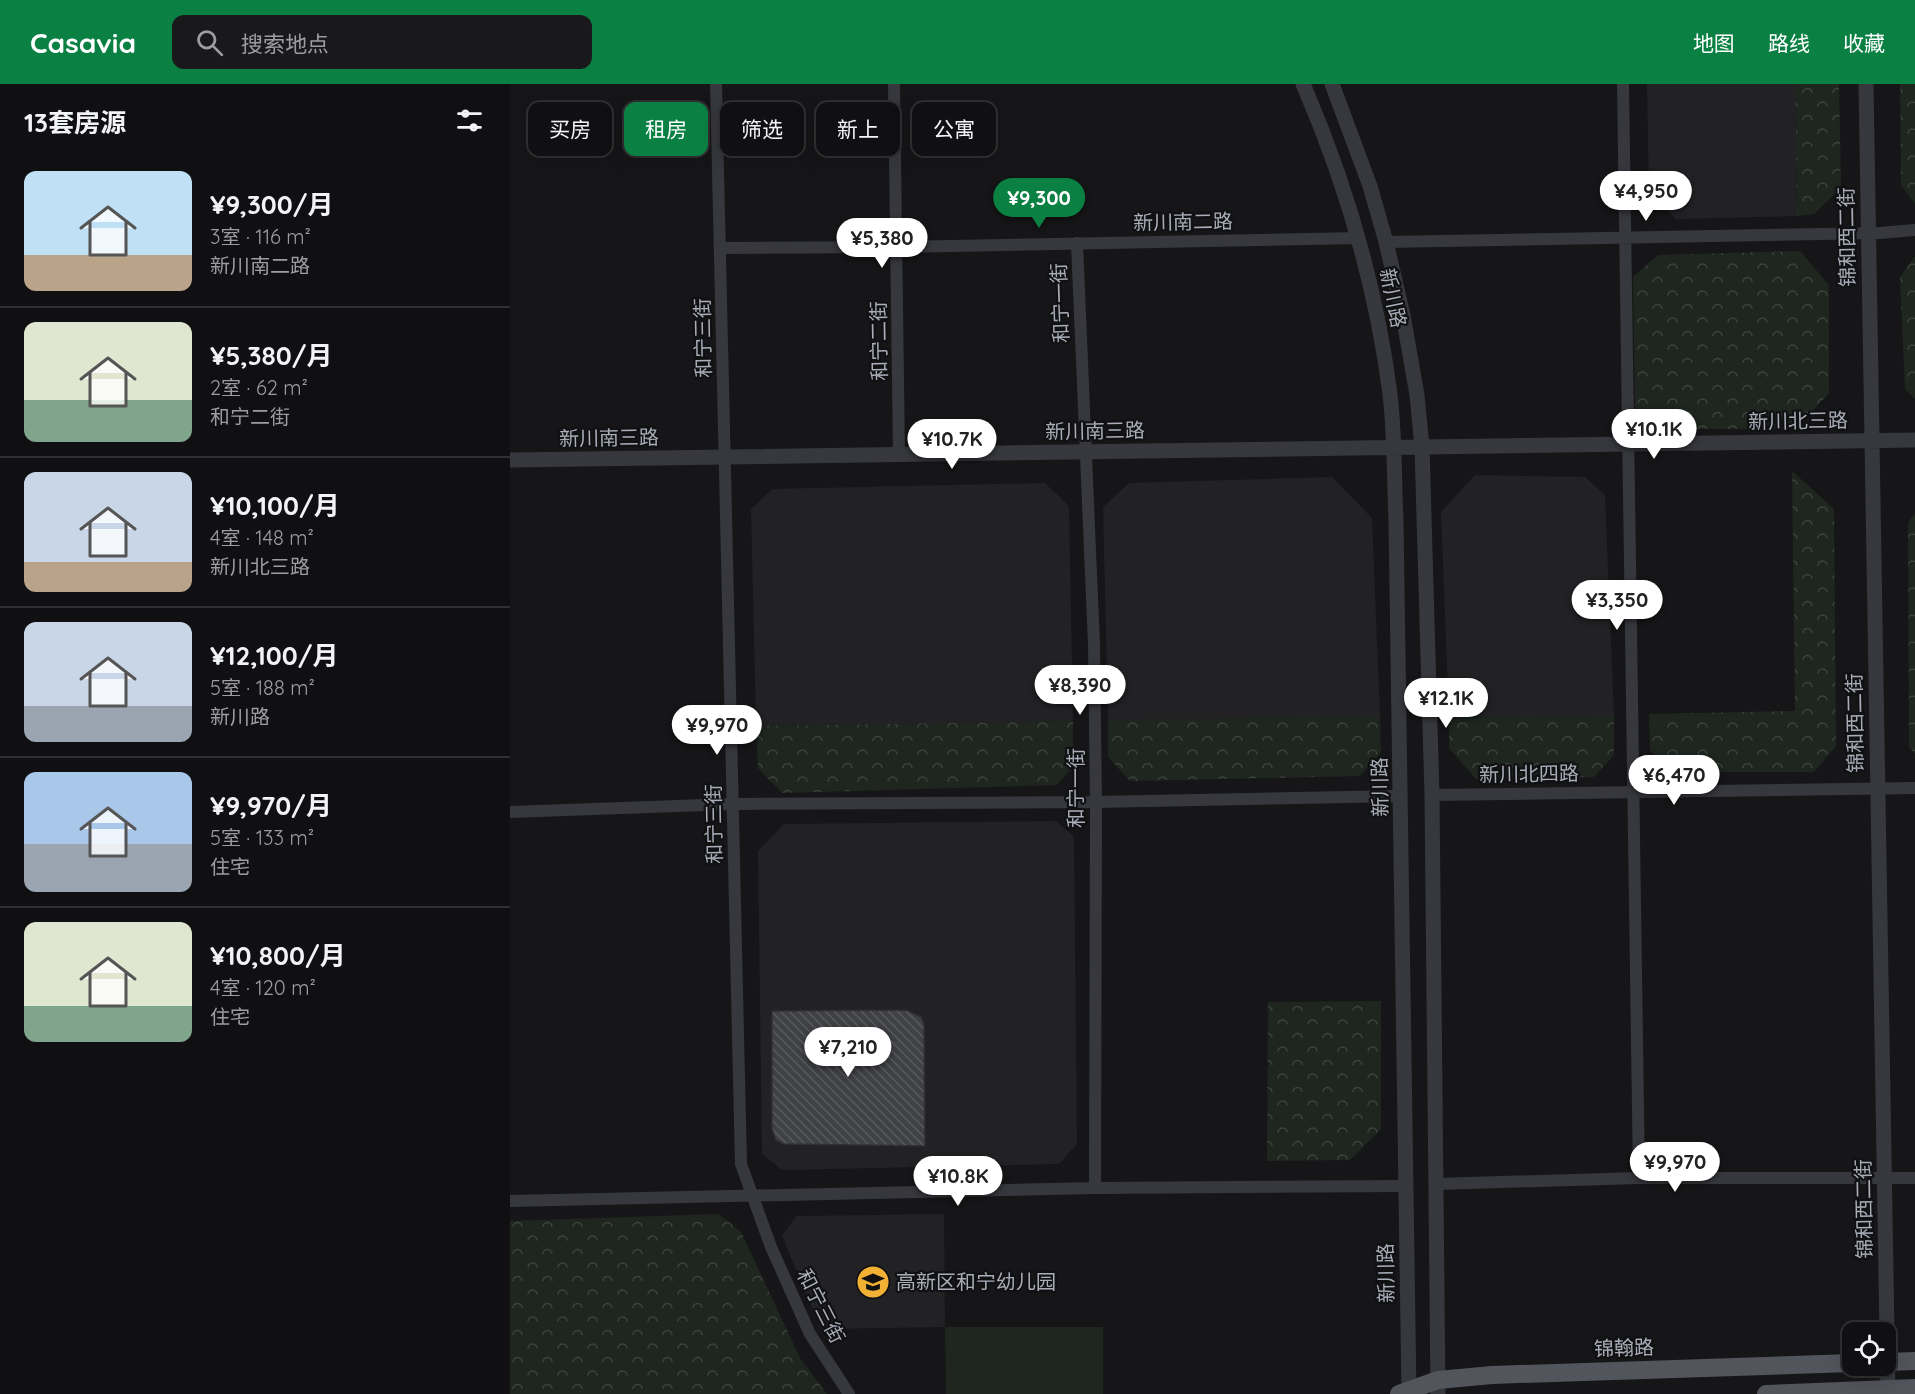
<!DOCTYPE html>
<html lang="zh">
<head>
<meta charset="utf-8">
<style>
	body { margin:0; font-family:Quicksand,"Noto Sans SC",sans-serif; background:#19191b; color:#f1f3f6; height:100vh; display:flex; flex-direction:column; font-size:22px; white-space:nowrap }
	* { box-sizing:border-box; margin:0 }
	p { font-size:20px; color:#9c9d9f }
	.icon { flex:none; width:33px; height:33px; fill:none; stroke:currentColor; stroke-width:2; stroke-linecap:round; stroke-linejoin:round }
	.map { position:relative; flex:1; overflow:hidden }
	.side { display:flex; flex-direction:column; background:#101012; width:510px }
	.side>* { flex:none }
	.banner { position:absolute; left:18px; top:18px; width:570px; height:54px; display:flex; gap:12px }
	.fabs { position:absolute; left:1332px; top:1238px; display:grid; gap:12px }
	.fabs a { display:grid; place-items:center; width:54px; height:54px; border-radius:12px; background:#101012; box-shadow:0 6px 24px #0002,0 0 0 2px #303032; font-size:30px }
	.price { position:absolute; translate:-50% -51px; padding:0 14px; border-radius:21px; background:#fff; color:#222; font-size:20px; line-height:39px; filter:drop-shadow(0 2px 3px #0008) }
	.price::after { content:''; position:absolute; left:50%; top:36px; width:18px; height:14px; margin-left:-9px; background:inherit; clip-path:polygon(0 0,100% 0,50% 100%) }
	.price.current { background:#0b8043; color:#fff }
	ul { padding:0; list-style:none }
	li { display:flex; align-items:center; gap:18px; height:150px; padding:0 24px }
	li+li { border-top:2px solid #303032 }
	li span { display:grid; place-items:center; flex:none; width:168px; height:120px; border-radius:12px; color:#555 }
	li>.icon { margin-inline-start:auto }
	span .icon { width:72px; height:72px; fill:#fffc; stroke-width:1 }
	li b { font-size:26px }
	h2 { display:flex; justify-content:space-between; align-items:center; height:72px; padding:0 24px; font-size:26px }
	.tag { padding:0 21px; border-radius:12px; background:#101012; box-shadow:0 6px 24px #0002,0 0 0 2px #303032; font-size:21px; line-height:54px }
	.tag.current { background:#0b8043; color:#fff }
	header { display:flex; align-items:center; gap:36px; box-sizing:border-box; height:84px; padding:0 30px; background:#0b8043; color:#fff }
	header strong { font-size:28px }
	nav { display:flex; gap:33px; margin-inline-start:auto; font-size:21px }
	.search { width:420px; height:54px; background:#19191b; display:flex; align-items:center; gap:15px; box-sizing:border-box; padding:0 21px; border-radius:12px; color:#9c9d9f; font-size:22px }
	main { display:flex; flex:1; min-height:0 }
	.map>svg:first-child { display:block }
	.built { fill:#222225 }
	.forest { fill:url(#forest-crowns) }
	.pitch { fill:#1e261f }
	.building { fill:url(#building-back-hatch); stroke:#303034; stroke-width:1.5 }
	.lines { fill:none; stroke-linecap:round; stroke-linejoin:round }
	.minor { stroke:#37383d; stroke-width:12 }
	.tertiary { stroke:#37383d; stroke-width:15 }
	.primary { stroke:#53555c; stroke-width:18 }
	.labels { text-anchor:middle; stroke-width:4.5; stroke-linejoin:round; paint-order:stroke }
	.street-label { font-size:20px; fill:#a8adb8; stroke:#111113 }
	.poi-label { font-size:20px; fill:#a8adb8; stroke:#111113; text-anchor:start }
</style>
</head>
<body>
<header>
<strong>Casavia</strong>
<div class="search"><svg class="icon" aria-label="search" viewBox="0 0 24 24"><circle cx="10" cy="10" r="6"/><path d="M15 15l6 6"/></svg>搜索地点</div>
<nav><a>地图</a><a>路线</a><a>收藏</a></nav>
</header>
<main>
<section class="side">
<h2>13套房源<svg class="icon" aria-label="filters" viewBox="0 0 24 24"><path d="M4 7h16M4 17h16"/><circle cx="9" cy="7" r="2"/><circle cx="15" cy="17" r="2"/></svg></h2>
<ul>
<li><span style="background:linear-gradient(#bfe0f5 70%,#b9a48a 0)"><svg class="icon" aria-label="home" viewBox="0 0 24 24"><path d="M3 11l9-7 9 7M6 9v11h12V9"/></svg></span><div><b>¥9,300/月</b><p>3室 · 116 m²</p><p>新川南二路</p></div></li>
<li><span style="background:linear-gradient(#dfe7d0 65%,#7fa58c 0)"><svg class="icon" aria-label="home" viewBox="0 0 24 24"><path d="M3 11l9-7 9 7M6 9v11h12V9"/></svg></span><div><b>¥5,380/月</b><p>2室 · 62 m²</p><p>和宁二街</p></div></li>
<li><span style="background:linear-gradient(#c9d6e8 75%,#b9a48a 0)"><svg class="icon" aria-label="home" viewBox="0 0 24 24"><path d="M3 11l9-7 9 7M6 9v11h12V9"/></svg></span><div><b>¥10,100/月</b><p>4室 · 148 m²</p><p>新川北三路</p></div></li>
<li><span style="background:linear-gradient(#c9d6e8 70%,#9aa5b1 0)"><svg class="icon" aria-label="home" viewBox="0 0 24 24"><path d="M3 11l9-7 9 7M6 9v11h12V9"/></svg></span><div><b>¥12,100/月</b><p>5室 · 188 m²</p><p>新川路</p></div></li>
<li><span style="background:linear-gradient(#a9c7e8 60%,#9aa5b1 0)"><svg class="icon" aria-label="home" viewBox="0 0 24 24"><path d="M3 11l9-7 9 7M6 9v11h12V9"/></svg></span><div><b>¥9,970/月</b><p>5室 · 133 m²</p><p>住宅</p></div></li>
<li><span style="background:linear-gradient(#dfe7d0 70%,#7fa58c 0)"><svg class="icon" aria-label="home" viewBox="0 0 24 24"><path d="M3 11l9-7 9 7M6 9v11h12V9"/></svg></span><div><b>¥10,800/月</b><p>4室 · 120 m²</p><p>住宅</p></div></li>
</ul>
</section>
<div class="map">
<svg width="1405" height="1310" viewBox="0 0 1405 1310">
	<defs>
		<pattern id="forest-crowns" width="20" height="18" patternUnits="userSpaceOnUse" patternTransform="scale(1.5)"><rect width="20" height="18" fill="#1e261f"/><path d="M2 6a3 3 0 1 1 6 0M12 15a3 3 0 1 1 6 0" fill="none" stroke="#3c433d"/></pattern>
		<pattern id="building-back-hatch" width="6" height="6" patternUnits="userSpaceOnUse" patternTransform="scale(1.5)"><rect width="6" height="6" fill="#404145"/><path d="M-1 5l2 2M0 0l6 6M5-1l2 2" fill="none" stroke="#595a5e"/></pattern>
	</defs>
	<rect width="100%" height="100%" fill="#161618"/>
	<path class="built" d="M1137,0H1285L1287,132L1166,135L1139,110Z
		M965,391L1075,393L1095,411L1104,632L939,634L931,428Z
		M822,393L862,434L870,632L598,636L593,423L619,399Z
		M535,399L559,422L563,637L246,642L241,425L262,405Z
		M546,737L564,753L567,1060L549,1080L272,1086L252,1070L248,767L274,740Z
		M434,1130L435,1243L311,1245L272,1152L286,1132Z"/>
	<path class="forest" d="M1285,0H1329L1331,104L1304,130L1287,132Z
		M1390,0H1405V120L1391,101Z
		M1290,167L1319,201V309L1286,345H1151L1125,327L1123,193L1148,171Z
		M1405,172V315L1395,305L1390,193Z
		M1282,387L1324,425L1326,662L1304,688H1160L1140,666L1139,630L1285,627Z
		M1405,429V670L1399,663L1398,439Z
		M870,632L871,668L850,692L620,697L598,673V636Z
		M1104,632V671L1084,693L966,695L939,664V634Z
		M563,637V683L547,701L272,709L248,684L246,642Z
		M871,917V1045L840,1076L757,1077L758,918Z
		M209,1130L231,1148L290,1274L317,1310H0V1137Z"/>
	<path class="pitch" d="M435,1243H593V1310H436Z"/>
	<path class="building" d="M396,926L411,933L414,941L415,1062L274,1060L266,1056L262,1045V927Z"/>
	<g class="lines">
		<path class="minor" d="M206,0L231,1080L261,1163L300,1250L339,1310
			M384,0L389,370
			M1113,0L1129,1094
			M876,158L1370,149L1405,146
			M567,159L584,561L586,718L585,1104
			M210,164L387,163L849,154
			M922,711L1405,704
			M0,728L223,720L586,718L891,712
			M925,1100L1129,1094H1405
			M0,1117L585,1104L895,1102"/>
		<path class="tertiary" d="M793,0C836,99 866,202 880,310C885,352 884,395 886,437L899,1310
			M822,0L860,102L876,158L893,231L907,311L912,363L922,711L928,1310
			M1356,0L1378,1310
			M0,376L1405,356"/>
		<path class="primary" d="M1376,1278L1405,1277
			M889,1310L928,1296L982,1291L1342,1279
			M1256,1310L1405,1304"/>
	</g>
	<defs>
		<g id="school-disc" transform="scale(1.725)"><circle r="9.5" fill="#f2b134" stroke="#111113"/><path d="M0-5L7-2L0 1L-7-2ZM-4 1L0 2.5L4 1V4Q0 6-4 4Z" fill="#111"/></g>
	</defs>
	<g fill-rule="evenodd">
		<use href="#school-disc" x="363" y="1198"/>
	</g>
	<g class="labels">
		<g class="street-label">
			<text transform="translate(673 138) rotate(-1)" y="7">新川南二路</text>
			<text transform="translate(1337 153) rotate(-91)" y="7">锦和西二街</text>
			<text transform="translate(883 214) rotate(78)" y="7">新川路</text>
			<text transform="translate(550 219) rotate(-92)" y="7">和宁一街</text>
			<text transform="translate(193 254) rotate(-91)" y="7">和宁三街</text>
			<text transform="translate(369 257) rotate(-91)" y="7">和宁二街</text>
			<text transform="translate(1288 337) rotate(-1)" y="7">新川北三路</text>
			<text transform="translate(585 347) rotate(-1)" y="7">新川南三路</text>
			<text transform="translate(99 354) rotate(-1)" y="7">新川南三路</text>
			<text transform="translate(1345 639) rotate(-91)" y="7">锦和西二街</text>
			<text transform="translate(1019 690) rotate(-1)" y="7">新川北四路</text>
			<text transform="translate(870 703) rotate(-91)" y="7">新川路</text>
			<text transform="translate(566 704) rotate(-90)" y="7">和宁一街</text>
			<text transform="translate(204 740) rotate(-91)" y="7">和宁三街</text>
			<text transform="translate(1354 1125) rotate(-91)" y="7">锦和西二街</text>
			<text transform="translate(876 1189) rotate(-91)" y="7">新川路</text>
			<text transform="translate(311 1222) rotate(63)" y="7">和宁三街</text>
			<text transform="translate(1114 1264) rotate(-2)" y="7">锦翰路</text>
		</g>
		<g class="poi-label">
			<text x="386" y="1205">高新区和宁幼儿园</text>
		</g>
	</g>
</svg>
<div class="fabs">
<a><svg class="icon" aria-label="locate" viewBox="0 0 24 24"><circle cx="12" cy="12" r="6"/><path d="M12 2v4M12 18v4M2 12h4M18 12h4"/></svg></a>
</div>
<b class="price" style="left:1136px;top:138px">¥4,950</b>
<b class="price current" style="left:529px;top:145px">¥9,300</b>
<b class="price" style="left:372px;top:185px">¥5,380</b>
<b class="price" style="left:1144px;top:376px">¥10.1K</b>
<b class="price" style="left:442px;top:386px">¥10.7K</b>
<b class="price" style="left:1107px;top:547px">¥3,350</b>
<b class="price" style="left:570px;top:632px">¥8,390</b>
<b class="price" style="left:936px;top:645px">¥12.1K</b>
<b class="price" style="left:207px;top:672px">¥9,970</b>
<b class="price" style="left:1164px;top:722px">¥6,470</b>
<b class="price" style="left:338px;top:994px">¥7,210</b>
<b class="price" style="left:1165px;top:1109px">¥9,970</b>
<b class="price" style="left:448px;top:1123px">¥10.8K</b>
<div class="banner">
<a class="tag">买房</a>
<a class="tag current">租房</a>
<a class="tag">筛选</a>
<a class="tag">新上</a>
<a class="tag">公寓</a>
</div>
</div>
</main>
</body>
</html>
